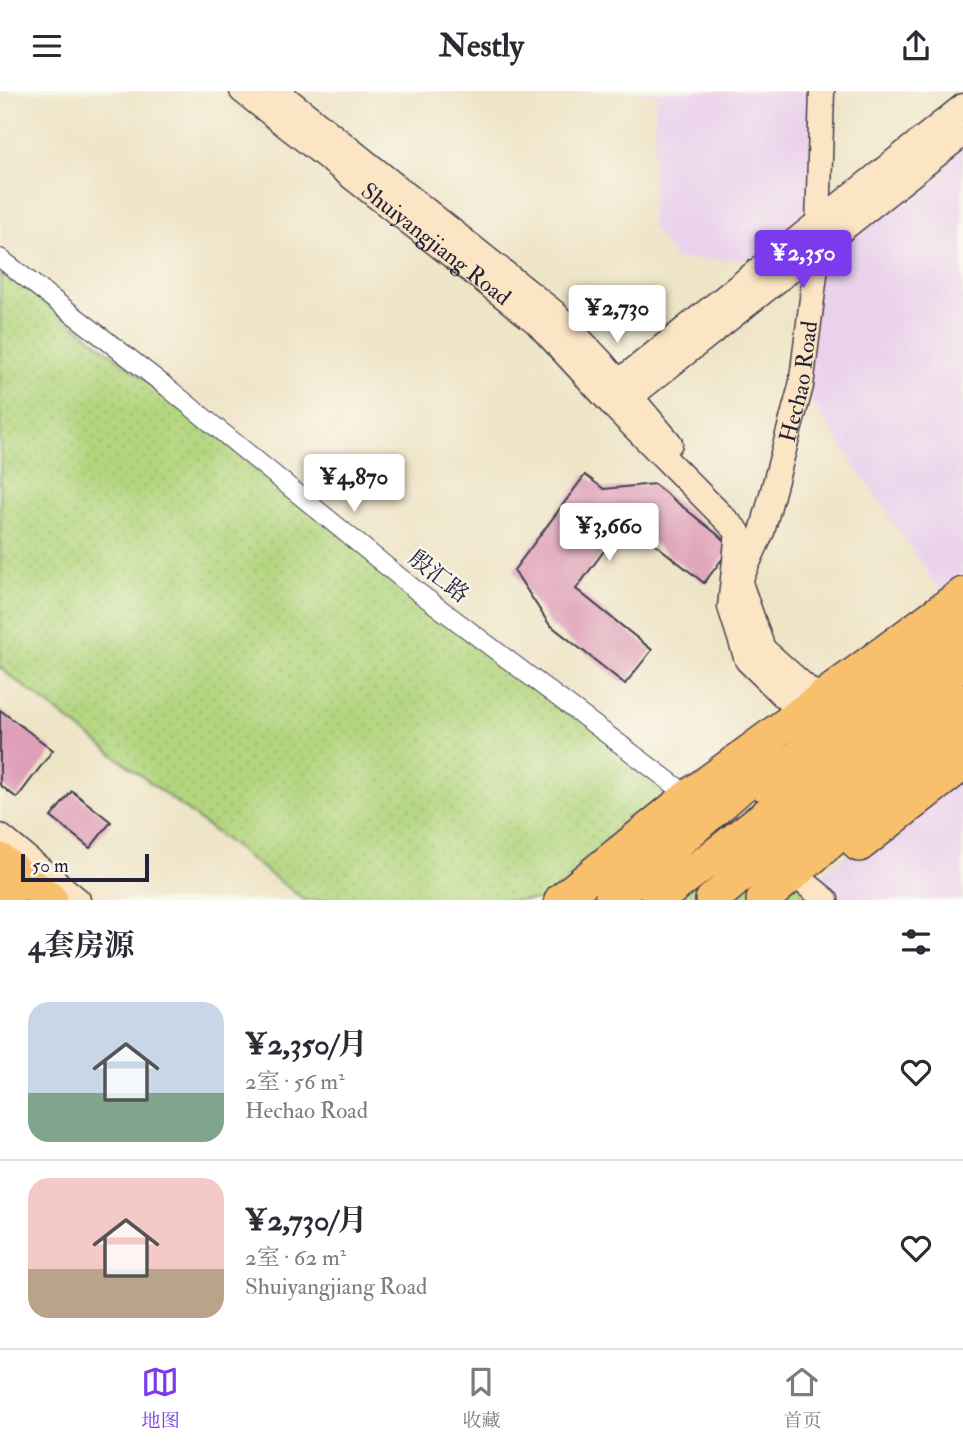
<!DOCTYPE html>
<html lang="zh">
<head>
<meta charset="utf-8">
<style>
	body { margin:0; font-family:"IM FELL Double Pica","Noto Serif SC",serif; background:#f2f2f3; color:#2b2b33; height:100vh; display:flex; flex-direction:column; font-size:26px; white-space:nowrap }
	* { box-sizing:border-box; margin:0 }
	p { font-size:23px; color:#7c7c81 }
	.icon { flex:none; width:38px; height:38px; fill:none; stroke:currentColor; stroke-width:2; stroke-linecap:round; stroke-linejoin:round }
	.map { position:relative; height:809px; overflow:hidden }
	.sheet { display:flex; flex-direction:column; background:#fff; flex:1 }
	.sheet>* { flex:none }
	.scale { position:absolute; left:21px; bottom:18px; width:128px; box-sizing:border-box; padding-left:7px; border:4px solid #22223b; border-top:0; font-size:19px; line-height:24px; white-space:nowrap; color:#22223b; -webkit-text-stroke:5px #fbf7ec; paint-order:stroke }
	.price { position:absolute; translate:-50% -60px; padding:0 16px; border-radius:7px; background:#fff; color:#222; font-size:23px; line-height:46px; filter:drop-shadow(0 2px 4px #0008) }
	.price::after { content:''; position:absolute; left:50%; top:42px; width:21px; height:16px; margin-left:-10px; background:inherit; clip-path:polygon(0 0,100% 0,50% 100%) }
	.price.current { background:#7c3aed; color:#fff }
	ul { padding:0; list-style:none }
	li { display:flex; align-items:center; gap:21px; height:175px; padding:0 28px }
	li+li { border-top:2px solid #e1e1e2 }
	li span { display:grid; place-items:center; flex:none; width:196px; height:140px; border-radius:21px; color:#555 }
	li>.icon { margin-inline-start:auto }
	span .icon { width:84px; height:84px; fill:#fffc; stroke-width:1 }
	li b { font-size:30px }
	h2 { display:flex; justify-content:space-between; align-items:center; height:84px; padding:0 28px; font-size:30px }
	header { display:flex; justify-content:space-between; align-items:center; height:91px; padding:0 28px; background:#fff; font-size:32px; font-weight:800 }
	.tab-bar { display:flex; justify-content:space-around; align-items:center; height:98px; border-top:2px solid #e1e1e2; background:#fff; font-size:19px; color:#7c7c81 }
	.tab-bar a { display:grid; justify-items:center; gap:4px }
	.tab-bar .current { color:#7c3aed }
	.map>svg:first-child { display:block }
	.built { fill:#ead1ec }
	.park { fill:url(#park-dots); stroke:#6a7c5c; stroke-width:2 }
	.building { fill:#de9fb7 }
	.lines { fill:none; stroke-linecap:round; stroke-linejoin:round }
	.street-casing { stroke:#413f50; stroke-width:20 }
	.secondary-casing { stroke:#413f50; stroke-width:27 }
	.highway-casing { stroke:#413f50; stroke-width:36 }
	.street { stroke:#fff; stroke-width:18 }
	.secondary { stroke:#fce5c4; stroke-width:24 }
	.highway { stroke:#f8bf6c; stroke-width:33 }
	.labels { text-anchor:middle; stroke-width:5; stroke-linejoin:round; paint-order:stroke }
	.street-label { font-size:23px; fill:#22223b; stroke:#fbf7ec }
</style>
</head>
<body>
<header><svg class="icon" aria-label="menu" viewBox="0 0 24 24"><path d="M4 6h16M4 12h16M4 18h16"/></svg>Nestly<svg class="icon" aria-label="share" viewBox="0 0 24 24"><path d="M12 15V3M7 8l5-5 5 5M5 13v7h14v-7"/></svg></header>
<div class="map">
<svg width="963" height="809" viewBox="0 0 963 809">
	<defs>
		<pattern id="park-dots" width="8" height="8" patternUnits="userSpaceOnUse" patternTransform="scale(1.75)"><rect width="8" height="8" fill="#b2d57e"/><path d="M2 2h.1M6 6h.1" fill="none" stroke="#99b76e" stroke-width="1.8" stroke-linecap="round"/></pattern>
	</defs>
	<rect width="100%" height="100%" fill="#fbf7ec"/>
	<filter id="ink" filterUnits="userSpaceOnUse"><feTurbulence type="fractalNoise" baseFrequency=".0143" numOctaves="2"/><feDisplacementMap in="SourceGraphic" scale="14" xChannelSelector="R" yChannelSelector="G"/><feConvolveMatrix kernelMatrix="1 2 1 2 8 2 1 2 1" color-interpolation-filters="sRGB"/></filter>
	<filter id="wash" filterUnits="userSpaceOnUse"><feTurbulence type="fractalNoise" baseFrequency=".00686" numOctaves="4" result="noise"/><feDisplacementMap in="SourceGraphic" scale="28" xChannelSelector="R" yChannelSelector="G"/><feGaussianBlur stdDeviation="1.57" result="paint"/><feColorMatrix in="noise" values="0 0 0 0 0 0 0 0 0 0 0 0 0 0 0 0 0 1.4 0 .05"/><feComposite in="paint" operator="in"/></filter>
	<g filter="url(#wash)">
		<rect width="100%" height="100%" fill="#eee4c6"/>
		<path class="built" d="M621,0H822L818,130L770,169L675,168L651,135L656,3Z
			M963,43V503L949,513L801,295L817,159Z
			M963,672V809H826L808,795Z"/>
		<path class="park" d="M0,176L418,501L826,809H304L0,577Z"/>
		<g id="blocks">
			<path class="building" d="M585,384L604,398L654,393L732,455L704,492L626,430L576,498L652,559L625,593L549,533L514,479Z
				M0,619L53,659L17,707L0,694Z
				M72,700L111,731L90,757L51,726Z"/>
		</g>
	</g>
	<g filter="url(#ink)">
		<use href="#blocks" fill-opacity="0" stroke="#413f50" stroke-width="2"/>
		<g class="lines">
			<g class="street-casing">
				<path id="street" d="M0,167L168,297L418,501L689,705"/>
			</g>
			<g class="secondary-casing">
				<g id="secondary">
					<path id="s1" d="M242,0L536,231L616,318L738,441L730,516L747,569L801,622"/>
					<path d="M277,0L555,222L600,269L670,352"/>
					<path d="M606,301L963,15"/>
					<path d="M619,315L963,43"/>
					<path d="M740,484L739,489L763,558L819,608"/>
					<path id="s2" d="M740,489L762,441L801,295L817,168L822,0"/>
					<path d="M0,745L78,809"/>
					<path d="M794,783L826,809"/>
				</g>
			</g>
			<g class="highway-casing">
				<path id="highway" d="M763,693L963,538
					M859,754L960,675
					M0,769L51,809
					M0,802L8,809
					M561,809L689,705L963,503
					M611,809L774,667
					M657,809L963,571
					M712,809L810,726L963,609
					M763,809L889,700L963,644"/>
			</g>
			<use href="#street" class="street"/>
			<use href="#secondary" class="secondary"/>
			<use href="#highway" class="highway"/>
		</g>
	</g>
	<g class="labels">
		<g class="street-label">
			<text dy="8" stroke="none"><textPath href="#s1" startOffset="247">Shuiyangjiang Road</textPath></text>
			<text dy="8" stroke="none"><textPath href="#s2" startOffset="208">Hechao Road</textPath></text>
			<text transform="translate(439 485) rotate(38)" y="8">殷汇路</text>
		</g>
	</g>
</svg>
<div class="scale">50 m</div>
<b class="price current" style="left:803px;top:199px">¥2,350</b>
<b class="price" style="left:617px;top:254px">¥2,730</b>
<b class="price" style="left:354px;top:423px">¥4,870</b>
<b class="price" style="left:609px;top:472px">¥3,660</b>
</div>
<section class="sheet">
<h2>4套房源<svg class="icon" aria-label="filters" viewBox="0 0 24 24"><path d="M4 7h16M4 17h16"/><circle cx="9" cy="7" r="2"/><circle cx="15" cy="17" r="2"/></svg></h2>
<ul>
<li><span style="background:linear-gradient(#c9d6e8 65%,#7fa58c 0)"><svg class="icon" aria-label="home" viewBox="0 0 24 24"><path d="M3 11l9-7 9 7M6 9v11h12V9"/></svg></span><div><b>¥2,350/月</b><p>2室 · 56 m²</p><p>Hechao Road</p></div><svg class="icon" aria-label="heart" viewBox="0 0 24 24"><path d="M12 20l-8-8c-3-5 5-10 8-4 3-6 11-1 8 4z"/></svg></li>
<li><span style="background:linear-gradient(#f6c9c9 65%,#b9a48a 0)"><svg class="icon" aria-label="home" viewBox="0 0 24 24"><path d="M3 11l9-7 9 7M6 9v11h12V9"/></svg></span><div><b>¥2,730/月</b><p>2室 · 62 m²</p><p>Shuiyangjiang Road</p></div><svg class="icon" aria-label="heart" viewBox="0 0 24 24"><path d="M12 20l-8-8c-3-5 5-10 8-4 3-6 11-1 8 4z"/></svg></li>
</ul>
</section>
<nav class="tab-bar">
<a class="current"><svg class="icon" aria-label="map" viewBox="0 0 24 24"><path d="M3 6l6-2 6 2 6-2v14l-6 2-6-2-6 2zM9 4v14M15 6v14"/></svg>地图</a>
<a><svg class="icon" aria-label="saved" viewBox="0 0 24 24"><path d="M7 4h10v16l-5-4-5 4z"/></svg>收藏</a>
<a><svg class="icon" aria-label="home" viewBox="0 0 24 24"><path d="M3 11l9-7 9 7M6 9v11h12V9"/></svg>首页</a>
</nav>
</body>
</html>
